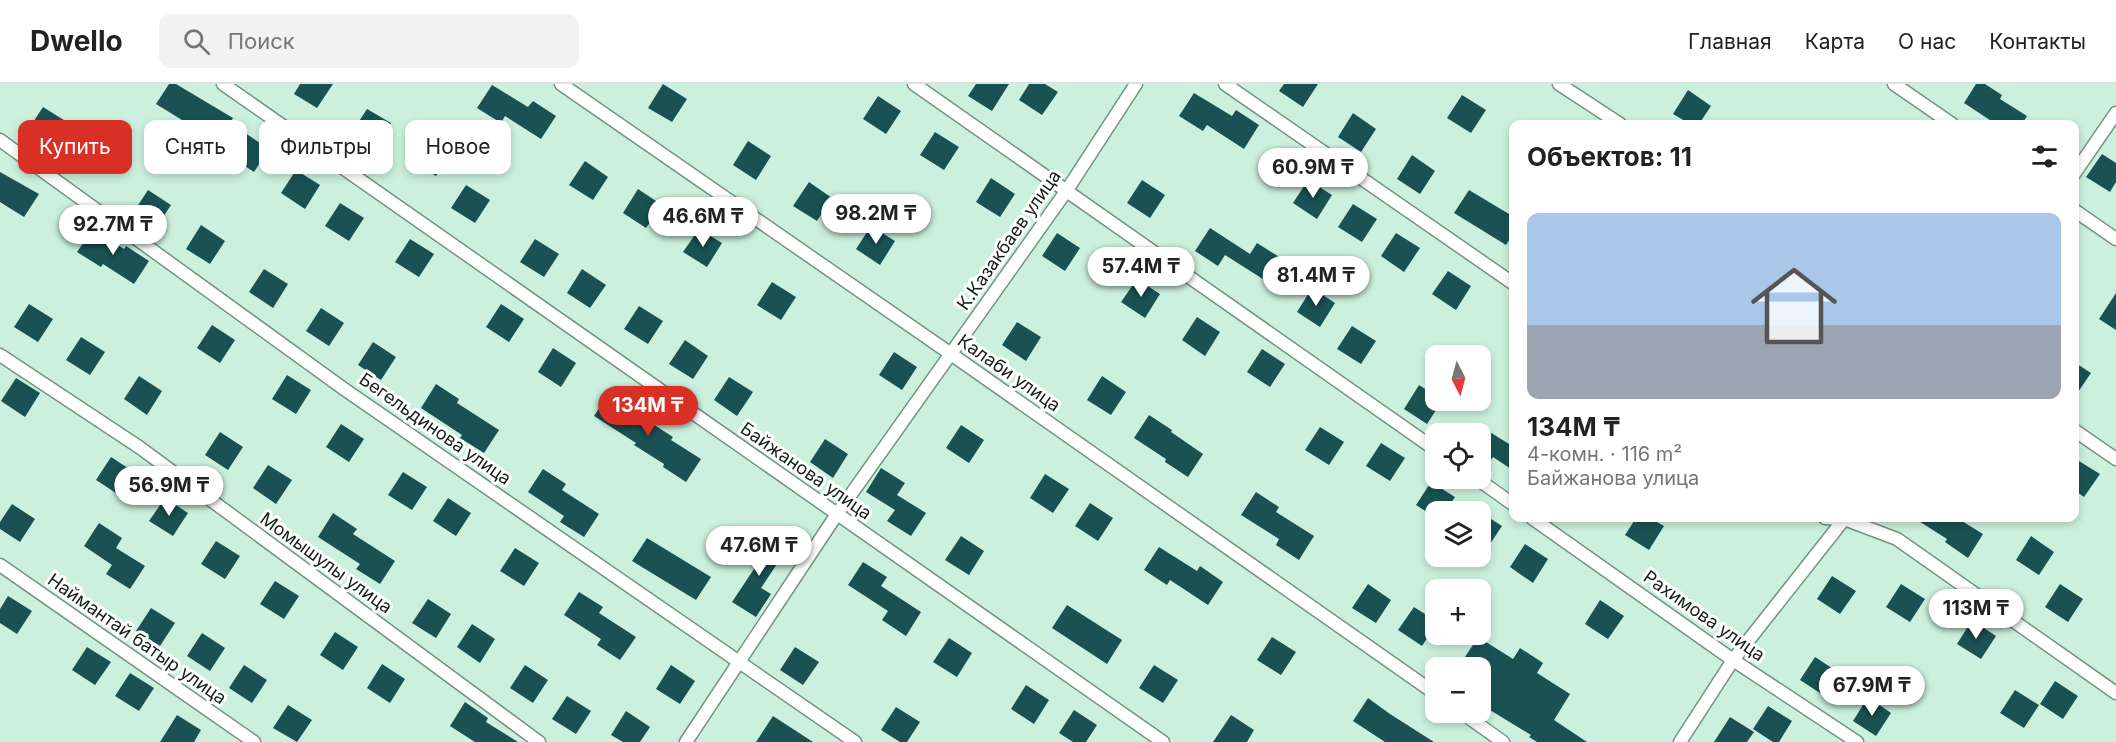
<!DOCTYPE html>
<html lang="ru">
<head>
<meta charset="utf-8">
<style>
	body { margin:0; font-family:Inter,sans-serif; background:#f2f2f2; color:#222; height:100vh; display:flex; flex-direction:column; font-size:22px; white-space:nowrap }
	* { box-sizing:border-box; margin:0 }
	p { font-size:20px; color:#767676 }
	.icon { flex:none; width:33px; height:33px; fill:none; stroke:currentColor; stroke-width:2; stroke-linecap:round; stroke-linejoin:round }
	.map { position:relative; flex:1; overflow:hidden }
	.panel { position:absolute; left:1509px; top:36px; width:570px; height:402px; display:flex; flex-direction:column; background:#fff; border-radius:12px; box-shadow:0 3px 9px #0003 }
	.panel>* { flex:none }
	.top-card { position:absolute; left:18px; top:36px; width:570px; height:54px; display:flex; gap:12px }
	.needle { width:39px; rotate:174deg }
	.tools { position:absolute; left:1425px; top:261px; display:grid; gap:12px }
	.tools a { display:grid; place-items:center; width:66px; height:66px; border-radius:12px; background:#fff; box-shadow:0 3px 9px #0003; font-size:30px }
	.price { position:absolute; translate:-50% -51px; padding:0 14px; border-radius:21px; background:#fff; color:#222; font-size:20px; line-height:39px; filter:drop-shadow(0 2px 3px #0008) }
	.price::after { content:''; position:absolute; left:50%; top:36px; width:18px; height:14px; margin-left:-9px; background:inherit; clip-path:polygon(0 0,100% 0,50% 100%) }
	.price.selected { background:#d93025; color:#fff }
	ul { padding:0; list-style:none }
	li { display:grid; align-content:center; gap:12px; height:318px; padding:0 18px }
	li+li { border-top:2px solid #e0e0e0 }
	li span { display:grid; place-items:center; height:186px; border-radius:12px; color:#555 }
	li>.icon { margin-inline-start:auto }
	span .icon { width:108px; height:108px; fill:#fffc; stroke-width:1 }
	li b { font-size:26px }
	h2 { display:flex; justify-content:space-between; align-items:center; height:72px; padding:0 18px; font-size:26px }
	.chip { padding:0 21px; border-radius:12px; background:#fff; box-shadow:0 3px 9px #0003; font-size:21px; line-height:54px }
	.chip.selected { background:#d93025; color:#fff }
	header { display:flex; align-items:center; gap:36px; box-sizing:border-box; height:84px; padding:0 30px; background:#fff; border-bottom:2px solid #e0e0e0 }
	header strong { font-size:28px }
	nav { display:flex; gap:33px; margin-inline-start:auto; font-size:21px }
	.search { width:420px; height:54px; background:#f2f2f2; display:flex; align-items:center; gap:15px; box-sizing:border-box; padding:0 21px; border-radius:12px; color:#767676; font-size:22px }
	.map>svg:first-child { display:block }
	.building { fill:#1a5254 }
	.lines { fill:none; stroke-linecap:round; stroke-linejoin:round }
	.minor-casing { stroke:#729483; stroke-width:15 }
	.minor { stroke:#fff; stroke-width:12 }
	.labels { text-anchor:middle; stroke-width:6; stroke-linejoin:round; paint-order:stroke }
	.street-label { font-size:18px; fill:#13201a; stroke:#fff }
</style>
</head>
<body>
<header>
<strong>Dwello</strong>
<div class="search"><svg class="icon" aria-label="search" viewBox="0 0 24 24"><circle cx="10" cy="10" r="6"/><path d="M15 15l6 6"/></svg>Поиск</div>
<nav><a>Главная</a><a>Карта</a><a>О нас</a><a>Контакты</a></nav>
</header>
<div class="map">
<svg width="2116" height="658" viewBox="0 0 2116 658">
	<rect width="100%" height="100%" fill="#cbf0de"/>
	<path class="building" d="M169,0H176L233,34L230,39L269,65L254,88L231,73L234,68L156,20Z
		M300,0H333L317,24L294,10Z
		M663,0L687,15L672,38L648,24Z
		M976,0H1009L992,27L968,12Z
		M1029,0H1045L1058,8L1042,31L1019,16Z
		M1284,0H1318L1303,23L1279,7Z
		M1976,0H1985L2002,11L2000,15L2027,32L2022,40H1996L1964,19Z
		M492,1L528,23L533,17L556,32L541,55L505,32L501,39L477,24Z
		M1688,6L1711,22L1699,40H1690L1673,30Z
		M1194,9L1232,32L1236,26L1259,41L1244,65L1207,41L1203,47L1179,32Z
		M1462,11L1486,26L1471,49L1447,34Z
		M878,12L901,27L886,50L863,35Z
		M43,23L67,38L63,44L97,66L82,89L58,74L62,68L28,46Z
		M367,25L391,39L376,63L352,48Z
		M1353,29L1376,45L1361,68L1338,53Z
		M935,48L959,63L944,86L920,71Z
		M427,54L451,69L436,92L412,77Z
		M748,57L771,72L756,96L733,81Z
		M2102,70L2116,79V98L2110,108L2086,93Z
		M1412,71L1435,87L1420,110L1397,95Z
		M585,77L608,93L593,116L569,101Z
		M296,86L320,101L305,125L281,109Z
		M0,88L39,110L24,133L0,118Z
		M991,94L1015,110L1000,133L976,118Z
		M1142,96L1165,111L1150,134L1127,119Z
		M1308,96L1332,111L1317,135L1293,119Z
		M809,98L832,114L817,137L793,122Z
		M466,101L490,116L475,139L451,124Z
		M638,105L662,121L646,144L623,129Z
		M148,106L171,121L156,144L133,129Z
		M1469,106L1514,133V149L1506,161L1454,129Z
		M340,119L364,134L349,157L325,142Z
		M1353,120L1377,135L1362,158L1338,143Z
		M201,141L225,157L210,180L186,165Z
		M871,142L895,157L880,181L856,165Z
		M1210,144L1250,170L1257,159L1281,174L1266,197L1225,171L1218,182L1195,167Z
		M93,145L124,165L126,162L149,177L134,200L103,180L101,183L77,168Z
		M699,145L722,159L707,183L683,168Z
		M1057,149L1080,164L1065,187L1042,172Z
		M1396,149L1420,164L1404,188L1381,172Z
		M410,155L434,170L419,193L395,178Z
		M535,155L559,170L544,193L520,178Z
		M264,185L288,200L273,224L249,208Z
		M582,185L606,201L590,224L567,209Z
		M1448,187L1471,202L1456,226L1432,210Z
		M1137,195L1160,210L1145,234L1121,218Z
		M772,198L796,213L781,236L757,221Z
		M1312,204L1335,219L1320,243L1297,228Z
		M2116,209V246L2099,235Z
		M29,220L53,235L38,258L14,243Z
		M501,220L524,235L509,258L486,243Z
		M639,222L663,237L648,260L624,245Z
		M321,224L344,239L329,262L306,247Z
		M1197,233L1220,248L1205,272L1182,256Z
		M1017,238L1041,253L1026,277L1002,261Z
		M212,241L235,256L220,279L197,264Z
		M1352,242L1376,257L1361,280L1337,265Z
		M81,253L105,268L90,291L66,276Z
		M685,256L708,272L693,295L669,280Z
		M373,258L396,273L381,296L358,281Z
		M553,264L576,279L561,303L538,288Z
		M1262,265L1285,280L1270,303L1247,288Z
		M894,268L917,283L902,306L879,291Z
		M2074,278L2091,289L2074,314Z
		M287,291L311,306L296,330L272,315Z
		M139,292L162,307L147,331L124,315Z
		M1102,292L1126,308L1111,331L1087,316Z
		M729,293L753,308L737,332L714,316Z
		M16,294L40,309L25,333L1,317Z
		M436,300L459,315L457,319L499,346L484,369L460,354L462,351L421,324Z
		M1419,301L1436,312V316L1442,317L1427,340L1404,325Z
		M609,309L632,324L631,326L673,353L671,356L701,375L686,398L663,383L664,380L634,361L636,359L594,332Z
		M1149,331L1172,346L1171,348L1203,370L1188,393L1165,378L1166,375L1134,354Z
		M341,340L364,355L349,378L326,363Z
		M961,341L984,356L969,379L946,364Z
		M1480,342L1514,363V387L1493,373L1488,380L1480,375Z
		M1320,343L1344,358L1329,381L1305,366Z
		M220,348L243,363L228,386L205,371Z
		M825,355L848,370L833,394L810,378Z
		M1381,359L1405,374L1390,397L1366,382Z
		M111,373L134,388L119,411L96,396Z
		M2074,374L2100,390L2084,413L2074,406Z
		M268,381L292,396L276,420L253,404Z
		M881,384L905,399L897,411L926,429L911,452L887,437L895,426L866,408Z
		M543,385L566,400L562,406L599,430L584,453L560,438L564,432L528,408Z
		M403,388L427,403L412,426L388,411Z
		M1045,390L1069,405L1053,429L1030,414Z
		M1431,398L1455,413L1445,428H1436V434L1416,421Z
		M1256,408L1279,423L1276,428L1314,452L1299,476L1276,461L1279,455L1241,431Z
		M165,414L188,429L173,452L149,437Z
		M448,414L471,429L456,452L433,437Z
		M1090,419L1113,434L1098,457L1075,442Z
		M12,420L35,435L20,458L0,445V438Z
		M1480,428L1502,442L1480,475Z
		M333,429L357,445L353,450L395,477L380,500L356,485L360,480L318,453Z
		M1636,434H1650L1664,442L1649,466L1625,451Z
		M1914,434H1957L1983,450L1968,474L1945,458L1947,455Z
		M99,439L122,454L116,464L145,482L130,505L106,490L112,481L84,462Z
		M961,452L984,467L969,491L945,476Z
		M2031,452L2054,468L2039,491L2016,476Z
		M761,453L785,468L761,504L771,510L756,533L732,518L756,482L746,476Z
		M647,454L711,493L696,516L632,477Z
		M216,457L240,472L225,495L201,480Z
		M1525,460L1548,475L1533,499L1510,483Z
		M1159,463L1197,487L1200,482L1223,498L1208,521L1170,496L1167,501L1144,486Z
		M515,464L539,479L524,502L500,487Z
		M863,478L887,493L881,502L921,528L906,552L882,536L888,527L848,501Z
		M1832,492L1856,507L1840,530L1817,515Z
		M275,497L299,512L284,535L260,520Z
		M1368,500L1391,516L1376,539L1352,524Z
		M1901,500L1925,515L1910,538L1886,523Z
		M2060,500L2083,515L2068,538L2045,523Z
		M579,508L603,523L599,529L636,553L620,576L597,561L601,555L564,531Z
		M8,512L32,527L17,550L0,539V525Z
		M428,515L451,530L436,554L412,539Z
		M1600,516L1624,532L1608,555L1585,540Z
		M1067,521L1122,556L1107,580L1052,544Z
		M1414,523L1436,537V541L1422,562L1398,546Z
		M151,524L175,539L160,562L136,547Z
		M1972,536L1996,552L1981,575L1957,560Z
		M472,540L495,555L480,579L457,563Z
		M335,548L358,563L343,586L320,571Z
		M202,549L225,564L210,587L187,572Z
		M1272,553L1296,568L1281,591L1257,576Z
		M1478,553L1513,575L1520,564L1543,579L1537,589L1570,610L1554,636L1587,658H1537L1529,653L1531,651L1480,620V599L1486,591L1480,587V584H1474L1463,576Z
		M949,554L972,569L957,593L933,578Z
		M87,563L111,578L95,601L72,586Z
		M795,563L819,578L803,601L780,586Z
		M1815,573L1838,588L1823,611L1800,596Z
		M382,580L405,595L390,619L367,604Z
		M244,581L267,596L252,619L229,604Z
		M525,581L548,596L533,619L510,604Z
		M671,581L695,597L680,620L656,605Z
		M1154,581L1178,596L1163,619L1139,604Z
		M130,589L154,604L139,627L115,612Z
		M2055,597L2078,612L2063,635L2040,620Z
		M1026,601L1049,616L1034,640L1011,625Z
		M2015,606L2039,621L2024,644L2000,629Z
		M567,612L591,627L576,650L552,635Z
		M1868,613L1891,629L1876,652L1853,637Z
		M1368,614L1390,630L1434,658H1385L1353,637Z
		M465,618L488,634L486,638L518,658H475L450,642Z
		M288,621L312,636L297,658L273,644Z
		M1768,622L1792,637L1779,658H1773L1753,645Z
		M896,623L920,638L907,658H900L881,646Z
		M1074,626L1097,641L1086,658H1073L1059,649Z
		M626,627L650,643L640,658H623L611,651Z
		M177,631L201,646L194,658H160Z
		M1231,631L1254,646L1247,658H1213Z
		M773,632L813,658H756Z
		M1730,633L1754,648L1747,658H1714Z"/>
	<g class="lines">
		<g class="minor-casing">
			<path id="minor" d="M223,0L1163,658
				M561,0L951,270L1436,610
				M914,0L1436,366
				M1225,0L1514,200
				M1559,0L1620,40
				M1894,0L1952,40
				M0,56L344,305L855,658
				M2074,90L2116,29
				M2074,126L2116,155
				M0,271L139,363L539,658
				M2074,346L2116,375
				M1476,394L1514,421
				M1532,434L1733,576L1857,658
				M1825,434L1844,435L1897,455L2116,609
				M0,481L254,658
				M1461,628L1503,658
				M686,658L837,430L1067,106L1136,0
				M1680,658L1733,576L1845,434"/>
		</g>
		<use href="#minor" class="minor"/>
	</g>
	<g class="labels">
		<g class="street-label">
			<text transform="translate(1009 156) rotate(-55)" y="6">К.Казакбаев улица</text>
			<text transform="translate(1009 289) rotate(35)" y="6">Калаби улица</text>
			<text transform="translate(435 345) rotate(35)" y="6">Бегельдинова улица</text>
			<text transform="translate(806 387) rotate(35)" y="6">Байжанова улица</text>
			<text transform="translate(326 479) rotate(36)" y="6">Момышулы улица</text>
			<text transform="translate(1704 532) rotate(35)" y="6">Рахимова улица</text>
			<text transform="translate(137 555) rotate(35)" y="6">Наймантай батыр улица</text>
		</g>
	</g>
</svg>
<div class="tools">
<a><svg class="needle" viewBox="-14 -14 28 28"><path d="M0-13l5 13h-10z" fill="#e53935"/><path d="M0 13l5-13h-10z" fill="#767676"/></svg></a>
<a><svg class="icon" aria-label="locate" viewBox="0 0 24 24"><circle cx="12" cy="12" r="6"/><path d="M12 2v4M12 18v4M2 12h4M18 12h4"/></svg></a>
<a><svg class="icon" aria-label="layers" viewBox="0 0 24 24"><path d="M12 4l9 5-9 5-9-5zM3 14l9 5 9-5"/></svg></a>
<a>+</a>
<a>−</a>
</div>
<b class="price" style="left:1313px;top:115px">60.9M ₸</b>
<b class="price" style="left:876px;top:161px">98.2M ₸</b>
<b class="price" style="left:703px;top:164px">46.6M ₸</b>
<b class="price" style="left:113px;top:172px">92.7M ₸</b>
<b class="price" style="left:1141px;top:214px">57.4M ₸</b>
<b class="price" style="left:1316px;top:223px">81.4M ₸</b>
<b class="price selected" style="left:648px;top:353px">134M ₸</b>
<b class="price" style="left:169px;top:433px">56.9M ₸</b>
<b class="price" style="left:759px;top:493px">47.6M ₸</b>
<b class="price" style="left:1976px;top:556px">113M ₸</b>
<b class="price" style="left:1872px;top:633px">67.9M ₸</b>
<div class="top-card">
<a class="chip selected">Купить</a>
<a class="chip">Снять</a>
<a class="chip">Фильтры</a>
<a class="chip">Новое</a>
</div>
<section class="panel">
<h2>Объектов: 11<svg class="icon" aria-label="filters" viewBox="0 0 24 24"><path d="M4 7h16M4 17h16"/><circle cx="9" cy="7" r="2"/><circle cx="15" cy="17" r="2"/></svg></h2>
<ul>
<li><span style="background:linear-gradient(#a9c7e8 60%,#9aa5b1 0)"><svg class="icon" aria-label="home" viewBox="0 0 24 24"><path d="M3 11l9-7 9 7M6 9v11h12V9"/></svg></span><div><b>134M ₸</b><p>4-комн. · 116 m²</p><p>Байжанова улица</p></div></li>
</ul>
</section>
</div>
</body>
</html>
